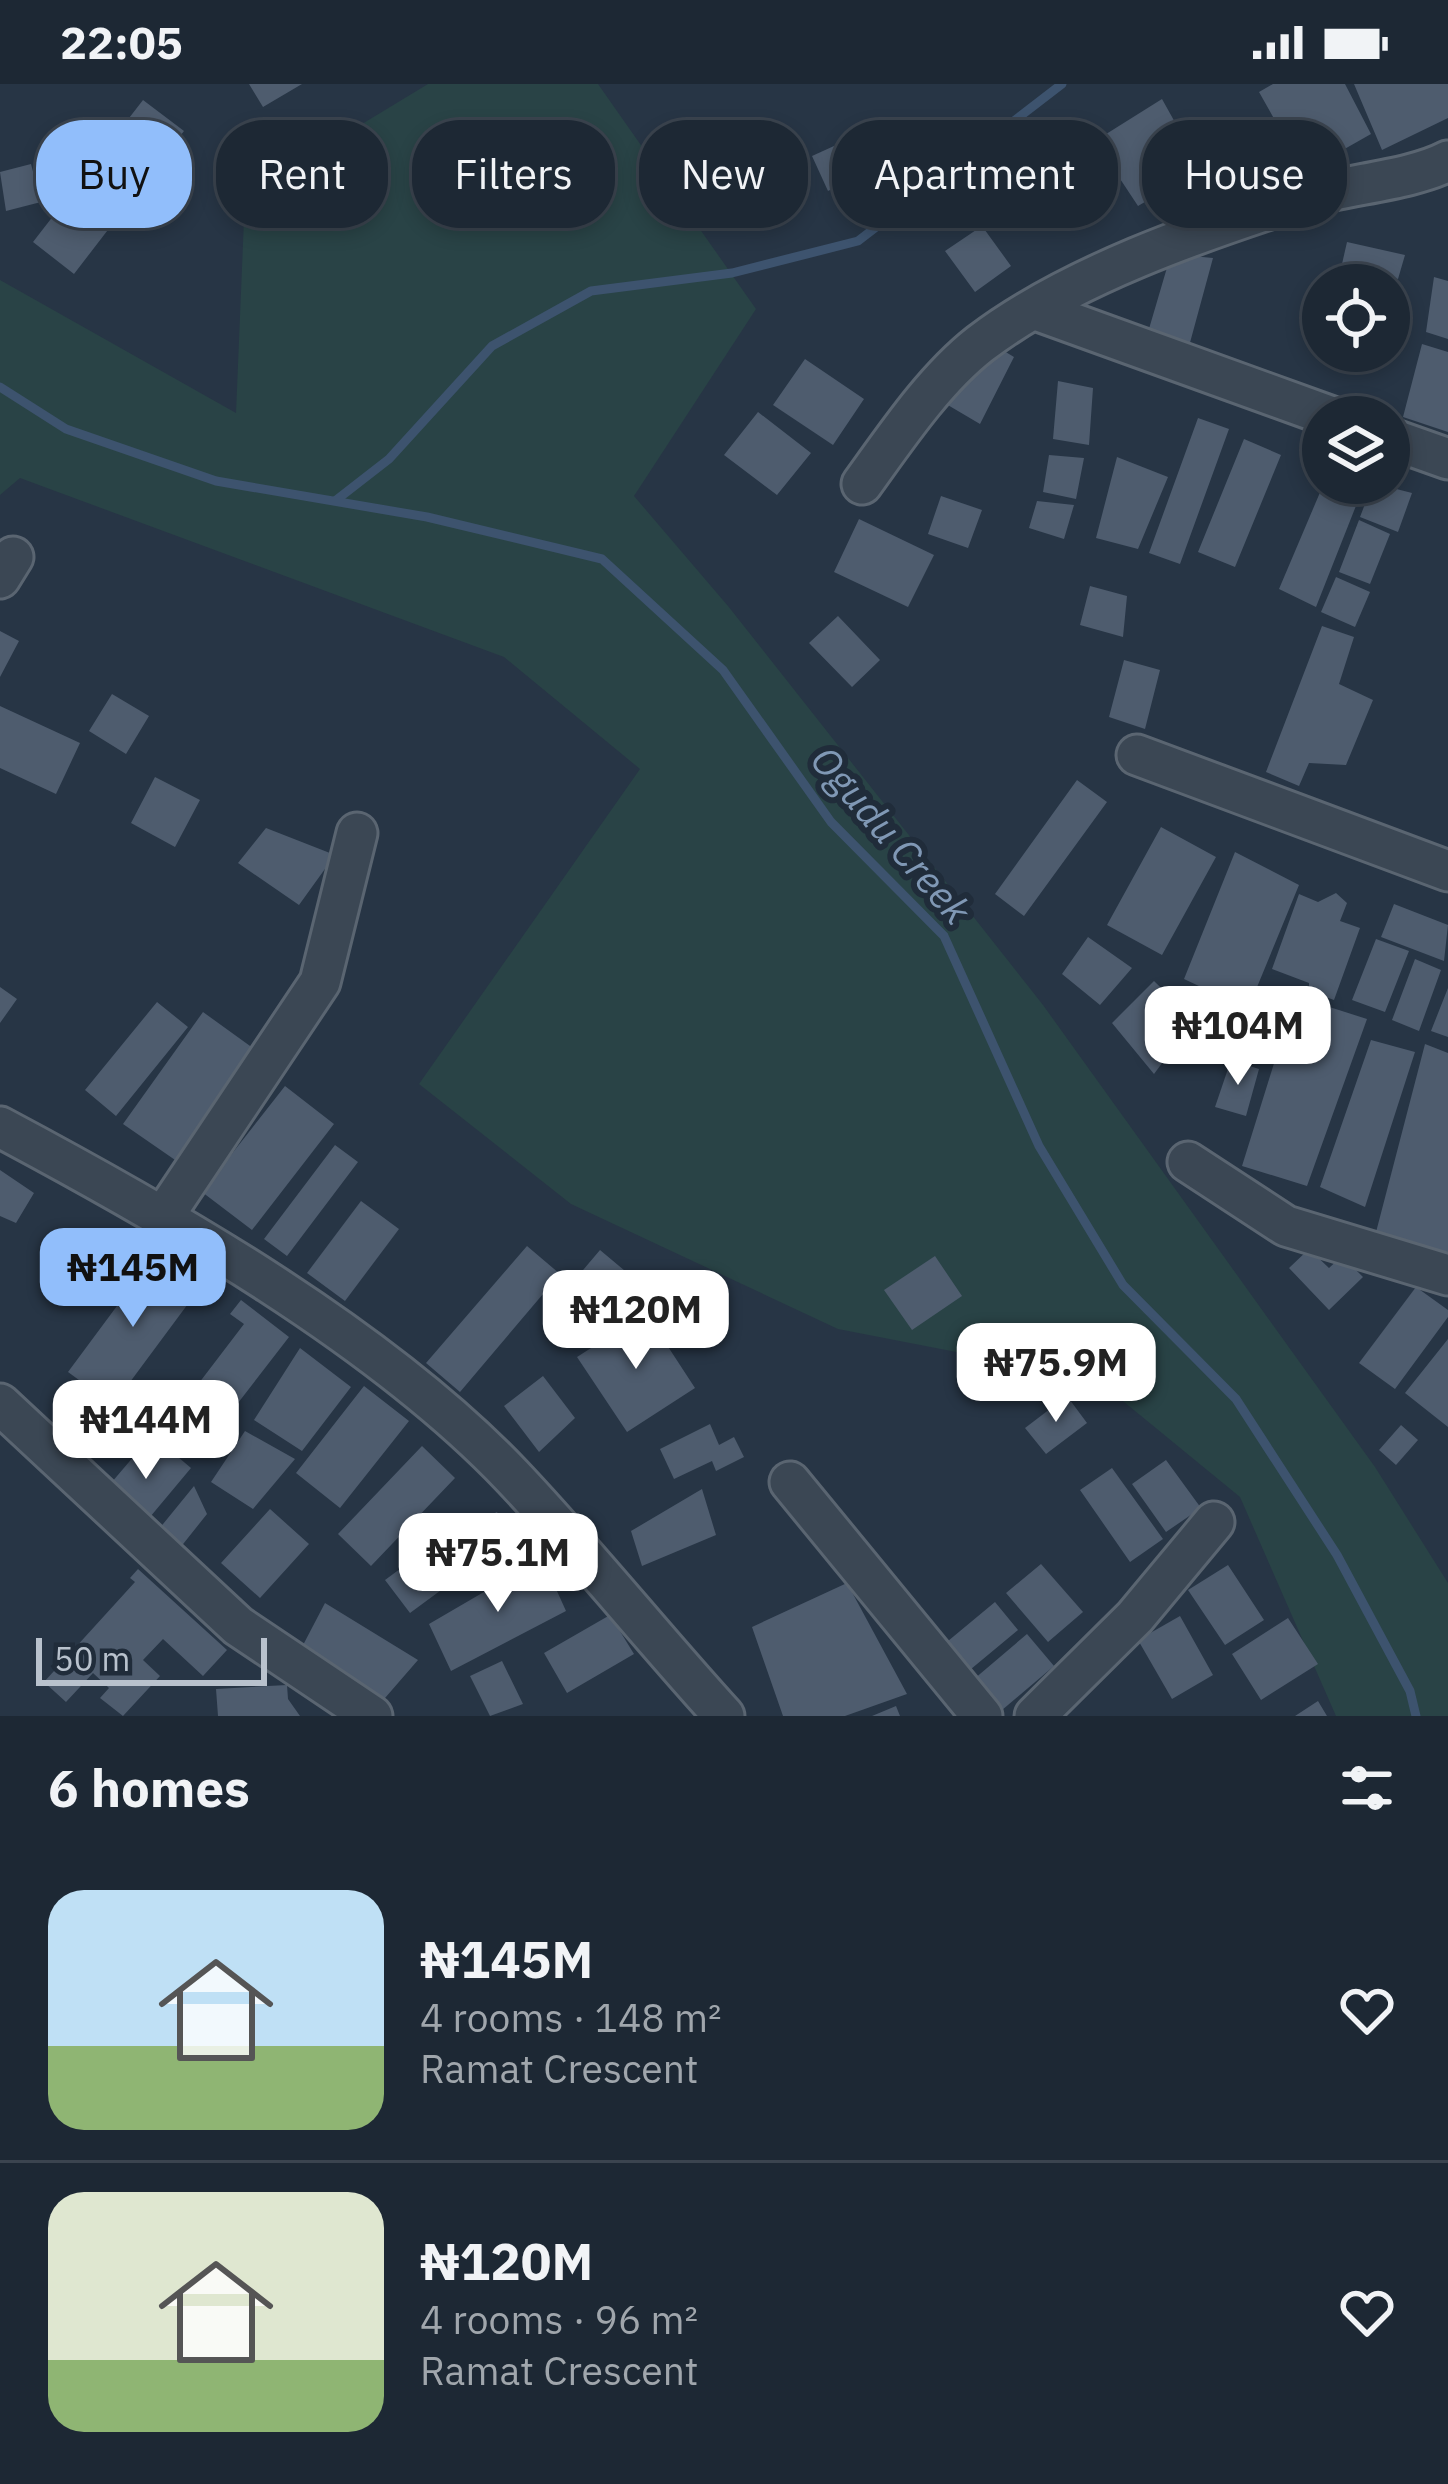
<!DOCTYPE html>
<html lang="en">
<head>
<meta charset="utf-8">
<style>
	body { margin:0; font-family:"IBM Plex Sans",sans-serif; background:#25303c; color:#f1f3f6; height:100vh; display:flex; flex-direction:column; font-size:45px; white-space:nowrap }
	* { box-sizing:border-box; margin:0 }
	p { font-size:39px; color:#a0a6ac }
	.icon { flex:none; width:66px; height:66px; fill:none; stroke:currentColor; stroke-width:2; stroke-linecap:round; stroke-linejoin:round }
	.map { position:relative; height:1632px; overflow:hidden }
	.details { display:flex; flex-direction:column; background:#1d2834; flex:1 }
	.details>* { flex:none }
	.guide { position:absolute; left:36px; top:36px; width:1377px; height:108px; display:flex; gap:24px }
	.controls { position:absolute; left:1302px; top:180px; display:grid; gap:24px }
	.controls a { display:grid; place-items:center; width:108px; height:108px; border-radius:50%; background:#1d2834; box-shadow:0 6px 18px #0003,0 0 0 3px #3b444f; font-size:60px }
	.scale { position:absolute; left:36px; bottom:30px; width:231px; box-sizing:border-box; padding-left:12px; border:6px solid #b9c2cd; border-top:0; font-size:33px; line-height:42px; white-space:nowrap; color:#b9c2cd; -webkit-text-stroke:9px #202c3a; paint-order:stroke }
	.price { position:absolute; translate:-50% -102px; padding:0 27px; border-radius:24px; background:#fff; color:#222; font-size:39px; line-height:78px; filter:drop-shadow(0 3px 6px #0008) }
	.price::after { content:''; position:absolute; left:50%; top:72px; width:36px; height:27px; margin-left:-18px; background:inherit; clip-path:polygon(0 0,100% 0,50% 100%) }
	.price.active { background:#91befb; color:#111 }
	ul { padding:0; list-style:none }
	li { display:flex; align-items:center; gap:36px; height:300px; padding:0 48px }
	li+li { border-top:3px solid #3b444f }
	li span { display:grid; place-items:center; flex:none; width:336px; height:240px; border-radius:36px; color:#555 }
	li>.icon { margin-inline-start:auto }
	span .icon { width:144px; height:144px; fill:#fffc; stroke-width:1 }
	li b { font-size:51px }
	h2 { display:flex; justify-content:space-between; align-items:center; height:144px; padding:0 48px; font-size:51px }
	.tag { padding:0 42px; border-radius:48px; background:#1d2834; box-shadow:0 6px 18px #0003,0 0 0 3px #3b444f; font-size:42px; line-height:108px }
	.tag.active { background:#91befb; color:#111 }
	.status { display:flex; justify-content:space-between; align-items:center; height:84px; padding:0 60px; background:#1d2834; direction:ltr }
	.status svg { height:33px; fill:currentColor }
	.map>svg:first-child { display:block }
	.green { fill:#294346 }
	.lines { fill:none; stroke-linecap:round; stroke-linejoin:round }
	.stream { stroke:#3d536e; stroke-width:9 }
	.building { fill:#4e5c6e }
	.minor-casing { stroke:#5a6571; stroke-width:45 }
	.minor { stroke:#3b4754; stroke-width:39 }
	.labels { text-anchor:middle; stroke-width:12; stroke-linejoin:round; paint-order:stroke }
	.water-label { font-size:39px; font-style:italic; fill:#8098b5; stroke:#202c3a }
</style>
</head>
<body>
<div class="status"><b>22:05</b><svg viewBox="0 0 49 12"><path d="M0 12V9h3v3zM5 12V6h3v6zM10 12V3h3v9zM15 12V0h3v12zM26 1h20v11H26zM47 4h2v5h-2z"/></svg></div>
<div class="map">
<svg width="1448" height="1632" viewBox="0 0 1448 1632">
	<rect width="100%" height="100%" fill="#273545"/>
	<path class="green" d="M428,0H598L756,225L634,412L728,522L1043,921L1375,1383L1448,1499V1632H1336L1240,1413L1096,1295L838,1245L571,1120L419,1000L640,685L504,573L20,394L0,411V196L236,329L245,111Z"/>
	<g class="lines">
		<path class="stream" d="M0,303L66,345L216,397L427,433L602,475L723,586L831,738L944,852L1039,1062L1123,1201L1236,1315L1337,1471L1410,1607L1416,1632
			M335,417L389,375L492,262L591,207L732,189L858,157L1062,0"/>
	</g>
	<path class="building" d="M249,0H302L263,23Z
		M1273,0H1345L1371,50L1304,88L1259,8Z
		M1354,0H1448V34L1382,66Z
		M1162,15L1201,85L1138,122L1095,57Z
		M143,16L184,47L74,190L33,158Z
		M834,62L840,74L860,65L870,87L828,107L812,72Z
		M31,80L41,118L6,127L0,88Z
		M982,142L1011,182L975,208L945,167Z
		M1347,158L1405,171L1398,195L1342,180Z
		M1171,170L1213,174L1188,266L1146,255Z
		M1434,193L1448,197V255L1426,248Z
		M1422,260L1448,268V348L1403,333Z
		M994,261L1014,273L980,340L941,317Z
		M805,275L864,315L833,361L773,321Z
		M1058,297L1093,304L1089,361L1053,355Z
		M758,328L811,369L777,411L724,371Z
		M1198,334L1229,345L1180,480L1149,469Z
		M1244,355L1281,371L1235,483L1198,468Z
		M1049,371L1084,374L1076,415L1043,408Z
		M1117,373L1168,393L1138,465L1096,454Z
		M1324,399H1365L1316,523L1279,505Z
		M1373,399L1412,409L1398,448L1360,433Z
		M941,412L982,426L968,464L928,450Z
		M1037,417L1074,421L1064,455L1029,444Z
		M859,435L934,471L908,523L834,488Z
		M1359,436L1390,450L1370,500L1339,488Z
		M1336,493L1370,508L1355,543L1321,528Z
		M1090,502L1127,512L1123,553L1080,541Z
		M838,532L880,576L852,603L809,559Z
		M1322,542L1354,553L1339,600L1373,616L1346,681L1309,679L1299,702L1266,688Z
		M0,547L19,557L0,593Z
		M1124,576L1160,586L1145,645L1109,633Z
		M112,610L149,632L126,670L89,647Z
		M0,622L80,659L56,710L0,684Z
		M155,693L200,716L175,763L131,739Z
		M1077,696L1107,718L1024,832L995,810Z
		M1161,743L1216,773L1162,871L1107,841Z
		M266,744L335,771L299,821L238,779Z
		M1235,768L1299,801L1248,925L1184,895Z
		M1336,809L1347,819L1340,837L1360,844L1334,916L1309,907V899L1272,885L1299,810L1318,818Z
		M1394,820L1448,841L1444,877L1381,853Z
		M1088,853L1132,884L1100,921L1062,890Z
		M1376,855L1409,867L1385,928L1352,916Z
		M1415,875L1441,886L1419,947L1392,936Z
		M1154,897L1194,936L1154,990L1112,939Z
		M0,903L17,915L0,939Z
		M1448,904V953L1431,947Z
		M1295,912L1367,935L1307,1102L1242,1082Z
		M157,918L188,943L116,1032L85,1006Z
		M203,928L257,967L178,1078L123,1040Z
		M1371,956L1415,968L1365,1123L1320,1103Z
		M1425,960L1448,969V1168L1375,1152Z
		M1231,976L1259,985L1246,1032L1215,1023Z
		M285,1002L334,1040L252,1146L202,1108Z
		M335,1061L358,1078L287,1172L264,1155Z
		M0,1086L34,1109L16,1139L0,1132Z
		M361,1117L399,1145L345,1217L307,1189Z
		M527,1162L560,1190L460,1308L426,1279Z
		M1309,1165L1329,1184L1342,1172L1363,1193L1329,1226L1289,1184Z
		M600,1166L643,1202L621,1228L578,1192Z
		M154,1172L199,1205L113,1321L68,1288Z
		M935,1172L962,1212L912,1246L884,1206Z
		M1416,1203L1448,1226V1233L1395,1305L1359,1279Z
		M241,1216L289,1253L204,1363L170,1337L244,1240L230,1230Z
		M646,1229L695,1304L627,1348L577,1273Z
		M1448,1255V1343L1405,1309Z
		M300,1264L351,1303L302,1367L254,1336Z
		M543,1292L575,1334L539,1368L504,1322Z
		M364,1302L409,1337L340,1424L296,1389Z
		M1067,1312L1087,1339L1046,1370L1025,1344Z
		M710,1340L719,1361L734,1353L744,1373L716,1387L712,1377L674,1395L660,1365Z
		M1401,1341L1418,1356L1396,1381L1379,1366Z
		M245,1347L295,1375L253,1425L211,1398Z
		M152,1351L191,1384L140,1445L100,1412Z
		M422,1362L455,1394L371,1482L338,1450Z
		M1166,1376L1201,1424L1166,1448L1132,1400Z
		M1112,1384L1163,1455L1130,1478L1080,1406Z
		M194,1402L207,1430L172,1474L150,1456Z
		M702,1405L716,1451L642,1482L631,1447Z
		M270,1425L309,1460L260,1514L221,1479Z
		M497,1428L519,1473L455,1499L437,1456Z
		M423,1468L448,1501L410,1529L385,1496Z
		M542,1474L566,1527L451,1587L429,1540Z
		M1041,1480L1083,1528L1048,1558L1006,1509Z
		M1228,1481L1264,1536L1225,1561L1188,1506Z
		M138,1485L227,1566L203,1592L163,1555L143,1576L160,1592L123,1632L100,1614L109,1604L93,1589L66,1618L44,1598L135,1498L130,1494Z
		M847,1499L907,1610L845,1632H783L752,1543Z
		M995,1518L1018,1546L959,1595L936,1567Z
		M325,1519L418,1576L372,1629L302,1563Z
		M610,1531L634,1570L567,1609L544,1569Z
		M1180,1532L1213,1591L1172,1615L1138,1556Z
		M1288,1534L1318,1580L1261,1616L1232,1570Z
		M1027,1550L1054,1582L995,1632L967,1601Z
		M502,1577L523,1620L490,1632L470,1592Z
		M287,1601L288,1615L300,1632H218L216,1605Z
		M1318,1617L1327,1632H1295Z
		M896,1622L900,1632H872Z"/>
	<g class="lines">
		<g class="minor-casing">
			<path id="minor" d="M1036,226L1332,333
				M1389,354L1448,375
				M862,400C896,353 934,296 980,260C1069,192 1200,147 1306,113C1348,100 1412,96 1448,77
				M0,494L13,473
				M1137,671L1448,787
				M0,1043C169,1133 380,1253 512,1392C585,1469 652,1553 724,1632
				M1188,1078L1286,1142L1448,1191
				M163,1133L320,898L357,749
				M0,1320L238,1542L372,1632
				M790,1398L982,1632
				M1035,1632L1135,1533L1214,1438"/>
		</g>
		<use href="#minor" class="minor"/>
	</g>
	<g class="labels">
		<g class="water-label">
			<text transform="translate(891 751) rotate(49)" y="14">Ogudu Creek</text>
		</g>
	</g>
</svg>
<div class="controls">
<a><svg class="icon" aria-label="locate" viewBox="0 0 24 24"><circle cx="12" cy="12" r="6"/><path d="M12 2v4M12 18v4M2 12h4M18 12h4"/></svg></a>
<a><svg class="icon" aria-label="layers" viewBox="0 0 24 24"><path d="M12 4l9 5-9 5-9-5zM3 14l9 5 9-5"/></svg></a>
</div>
<div class="scale">50 m</div>
<b class="price" style="left:1238px;top:1004px">₦104M</b>
<b class="price active" style="left:133px;top:1246px">₦145M</b>
<b class="price" style="left:636px;top:1288px">₦120M</b>
<b class="price" style="left:1056px;top:1341px">₦75.9M</b>
<b class="price" style="left:146px;top:1398px">₦144M</b>
<b class="price" style="left:498px;top:1531px">₦75.1M</b>
<div class="guide">
<a class="tag active">Buy</a>
<a class="tag">Rent</a>
<a class="tag">Filters</a>
<a class="tag">New</a>
<a class="tag">Apartment</a>
<a class="tag">House</a>
</div>
</div>
<section class="details">
<h2>6 homes<svg class="icon" aria-label="filters" viewBox="0 0 24 24"><path d="M4 7h16M4 17h16"/><circle cx="9" cy="7" r="2"/><circle cx="15" cy="17" r="2"/></svg></h2>
<ul>
<li><span style="background:linear-gradient(#bfe0f5 65%,#8fb573 0)"><svg class="icon" aria-label="home" viewBox="0 0 24 24"><path d="M3 11l9-7 9 7M6 9v11h12V9"/></svg></span><div><b>₦145M</b><p>4 rooms · 148 m²</p><p>Ramat Crescent</p></div><svg class="icon" aria-label="heart" viewBox="0 0 24 24"><path d="M12 20l-8-8c-3-5 5-10 8-4 3-6 11-1 8 4z"/></svg></li>
<li><span style="background:linear-gradient(#dfe7d0 70%,#8fb573 0)"><svg class="icon" aria-label="home" viewBox="0 0 24 24"><path d="M3 11l9-7 9 7M6 9v11h12V9"/></svg></span><div><b>₦120M</b><p>4 rooms · 96 m²</p><p>Ramat Crescent</p></div><svg class="icon" aria-label="heart" viewBox="0 0 24 24"><path d="M12 20l-8-8c-3-5 5-10 8-4 3-6 11-1 8 4z"/></svg></li>
</ul>
</section>
</body>
</html>
